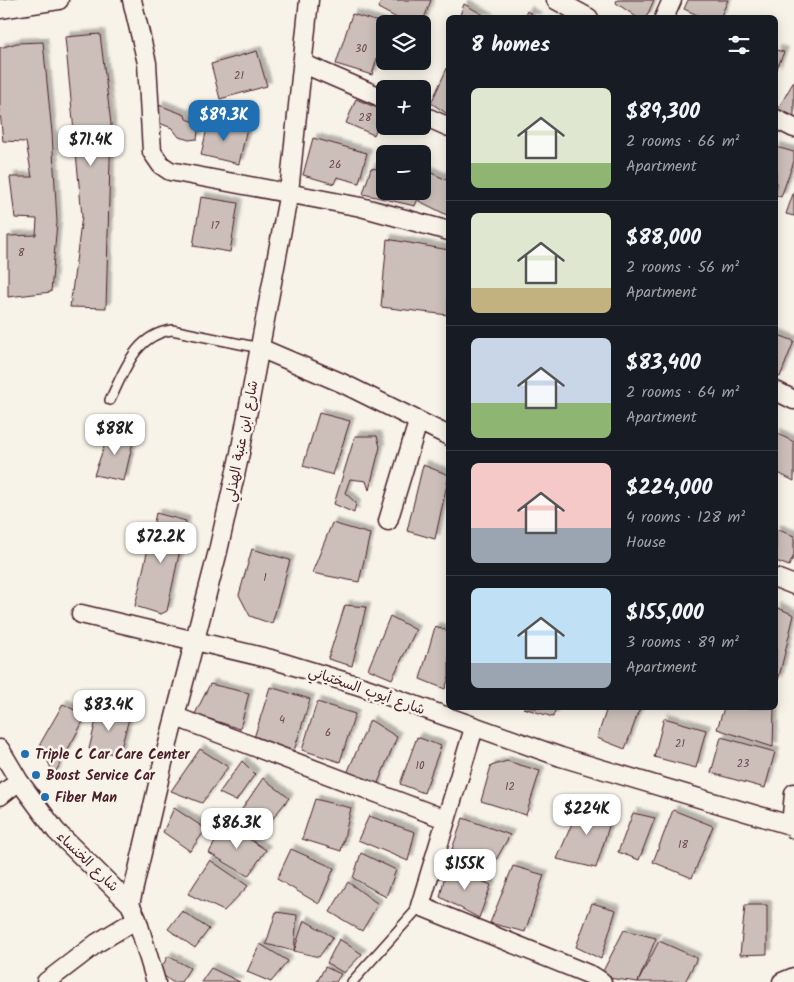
<!DOCTYPE html>
<html lang="en">
<head>
<meta charset="utf-8">
<style>
	body { margin:0; font-family:Kalam,"Playpen Sans Arabic",sans-serif; background:#20242c; color:#f1f3f6; height:100vh; display:flex; flex-direction:column; font-size:19px; white-space:nowrap }
	* { box-sizing:border-box; margin:0 }
	p { font-size:16px; color:#9ea1a6 }
	.icon { flex:none; width:28px; height:28px; fill:none; stroke:currentColor; stroke-width:2; stroke-linecap:round; stroke-linejoin:round }
	.map { position:relative; flex:1; overflow:hidden }
	.drawer { position:absolute; left:446px; top:15px; width:332px; height:695px; display:flex; flex-direction:column; background:#171b24; border-radius:8px; box-shadow:0 2px 12px #0003 }
	.drawer>* { flex:none }
	.fabs { position:absolute; left:376px; top:15px; display:grid; gap:10px }
	.fabs a { display:grid; place-items:center; width:55px; height:55px; border-radius:8px; background:#171b24; box-shadow:0 2px 12px #0003; font-size:25px }
	.price { position:absolute; translate:-50% -42px; padding:0 11px; border-radius:10px; background:#fff; color:#222; font-size:16px; line-height:32px; filter:drop-shadow(0 1px 2px #0008) }
	.price::after { content:''; position:absolute; left:50%; top:30px; width:15px; height:11px; margin-left:-8px; background:inherit; clip-path:polygon(0 0,100% 0,50% 100%) }
	.price.current { background:#1f6fb2; color:#fff }
	ul { padding:0; list-style:none }
	li { display:flex; align-items:center; gap:15px; height:125px; padding:0 25px }
	li+li { border-top:1px solid #363941 }
	li span { display:grid; place-items:center; flex:none; width:140px; height:100px; border-radius:8px; color:#555 }
	li>.icon { margin-inline-start:auto }
	span .icon { width:60px; height:60px; fill:#fffc; stroke-width:1 }
	li b { font-size:21px }
	h2 { display:flex; justify-content:space-between; align-items:center; height:60px; padding:0 25px; font-size:21px }
	.map>svg:first-child { display:block }
	.building { fill:#ccbfb9; stroke:#4a1f2b; filter:url(#shadow) }
	.lines { fill:none; stroke-linecap:round; stroke-linejoin:round }
	.lane-casing { stroke:#4a1f2b; stroke-width:12 }
	.street-casing { stroke:#4a1f2b; stroke-width:21 }
	.lane { stroke:#f7f3e8; stroke-width:9 }
	.street { stroke:#f7f3e8; stroke-width:18 }
	.poi-dot { fill:#1f6fb2; stroke:#f7f3e8; stroke-width:2 }
	.labels { text-anchor:middle; stroke-width:5; stroke-linejoin:round; paint-order:stroke }
	.number-label { font-size:11px; fill:#6a474e }
	.street-label { font-size:14px; fill:#4a1f2b; stroke:#f7f3e8 }
	.poi-label { font-size:14px; font-weight:bold; fill:#4a1f2b; stroke:#f7f3e8; text-anchor:start }
</style>
</head>
<body>
<div class="map">
<svg width="794" height="982" viewBox="0 0 794 982">
	<defs>
		<filter id="shadow"><feDropShadow dx="4.5" dy="-4.5" stdDeviation="1" flood-color="#0004"/></filter>
	</defs>
	<rect width="100%" height="100%" fill="#f7f3e8"/>
	<filter id="ink" filterUnits="userSpaceOnUse"><feTurbulence type="fractalNoise" baseFrequency=".02" numOctaves="2"/><feDisplacementMap in="SourceGraphic" scale="10" xChannelSelector="R" yChannelSelector="G"/><feConvolveMatrix kernelMatrix="1 2 1 2 8 2 1 2 1" color-interpolation-filters="sRGB"/></filter>
	<g filter="url(#ink)">
		<path class="building" d="M382,0H431L422,24H408L378,8Z
			M617,0H654L646,18H638L616,3Z
			M688,0H728L720,18H704L684,9Z
			M464,4L489,18H459Z
			M527,11L538,18H524Z
			M352,14L385,24V32L372,75L336,64Z
			M100,34L111,124L106,308L70,307L82,216L65,37Z
			M43,42L52,133L57,222L51,292L8,297V236L36,235L37,219L15,218L10,177H32L26,142L3,141L0,112V48L17,43Z
			M776,50L784,52L776,71Z
			M257,51L267,86L220,99L211,64Z
			M449,64V115L431,103Z
			M794,81V116L778,109Z
			M356,99L384,111L374,135L346,123Z
			M159,105L185,115L186,119L199,123L197,139L189,140L179,137L172,128L159,123L157,117Z
			M209,119L247,128L239,164L201,155Z
			M313,138L367,153L359,183L337,177L334,184L303,175Z
			M776,147L794,152V161L781,197L776,195Z
			M385,164V191H421L415,206L363,194L371,168L383,170Z
			M427,171L449,181V216L419,201Z
			M794,191V216L786,214Z
			M201,197L238,203L230,252L193,246Z
			M387,239L449,250L448,315L381,307Z
			M776,334L794,341L780,377L776,376Z
			M319,413L350,421L333,475L303,466Z
			M110,430L134,437L124,481L94,475Z
			M776,433L794,442V481L776,472Z
			M355,436H377L380,447L369,490L366,481L350,479L345,493L356,503L354,513L334,504Z
			M423,465L449,475L435,539L407,531Z
			M156,513L186,521L167,611L161,614L135,606Z
			M332,523L370,534L359,582L312,573Z
			M776,529L794,536V555L789,566L776,561Z
			M252,549L290,560L272,624L250,616L239,595Z
			M345,605L366,607L352,666L328,659Z
			M776,607L794,615L778,681L776,680Z
			M390,616L416,630L392,679L368,669Z
			M435,627L449,631V677L445,689L420,679Z
			M210,684L249,693L240,729L195,714Z
			M270,687L310,699L294,751L254,738Z
			M317,702L355,714L340,762L302,750Z
			M63,704L86,716L54,775L40,744Z
			M99,708L130,715L119,755L89,749Z
			M523,708H556L553,717Z
			M607,708H640L625,749L597,738Z
			M724,708H774L773,747L717,729Z
			M664,718L706,730L696,768L654,757Z
			M370,720L397,737L375,790L345,778Z
			M417,737L441,746L424,793L400,784Z
			M721,737L775,752L765,788L711,773Z
			M200,749L228,767L202,803L171,791Z
			M242,761L255,774L236,801L219,793Z
			M507,761L540,771L526,815L481,801L491,766Z
			M263,778L289,798L261,833L238,815Z
			M315,799L351,808L341,851L302,839Z
			M581,802L614,810L596,868L557,859Z
			M174,808L206,829L190,851L163,832Z
			M673,810L713,826L692,878L653,862Z
			M633,813L655,818L639,860L618,852Z
			M369,816L415,832L408,861L358,840Z
			M463,818L510,835L493,865L452,849Z
			M225,823L266,850L248,876L209,853Z
			M291,849L334,868L319,904L277,879Z
			M361,853L396,870L386,897L353,878Z
			M210,860L248,886L224,911L188,894Z
			M447,866L491,885L479,918L440,897Z
			M513,866L544,875L525,932L490,923Z
			M348,882L378,904L362,931L330,912Z
			M592,903L616,910L601,959L576,947Z
			M745,905H767V954L740,955Z
			M182,911L209,929L195,948L168,929Z
			M276,912L297,915L294,951L266,944Z
			M304,920L333,937L319,957L294,951Z
			M624,930L656,938L638,982L600,977Z
			M339,939L362,954L344,973L327,963Z
			M659,941L697,958L685,982H638Z
			M260,944L288,961L271,982L247,972Z
			M168,956L190,968L181,982H172L159,972Z
			M325,967L341,974L336,982H317Z
			M211,968L240,982H201Z"/>
		<g class="lines">
			<g class="lane-casing">
				<path id="lane" d="M110,400C125,370 135,335 172,330L260,348
					M352,982L420,906"/>
			</g>
			<g class="street-casing">
				<path id="street" d="M132,0L147,63L152,152L161,165L170,171L361,207L449,231
					M556,0L589,18
					M0,9L59,0
					M664,18L672,0
					M304,64L385,99
					M422,115L449,127
					M776,119L794,128
					M260,348L342,383L449,436
					M776,391L794,400
					M388,521L418,422
					M776,578L794,585
					M81,614L271,659L363,687L561,757L793,826
					M176,717L445,819
					M474,728L420,906L593,976L602,982
					M0,749L19,781L56,831L130,904L137,919L156,982
					M794,793L792,815L794,829
					M0,796L19,781
					M130,904L163,763L218,551L240,453L289,192L309,0
					M46,982L97,943L137,919
					M782,982L794,977"/>
			</g>
			<use href="#lane" class="lane"/>
			<use href="#street" class="street"/>
		</g>
	</g>
	<g class="poi-dot">
		<circle cx="25" cy="754" r="5"/>
		<circle cx="36" cy="775" r="5"/>
		<circle cx="45" cy="797" r="5"/>
	</g>
	<g class="labels">
		<g class="number-label">
			<text x="361" y="52">30</text>
			<text x="239" y="79">21</text>
			<text x="365" y="121">28</text>
			<text x="335" y="168">26</text>
			<text x="215" y="229">17</text>
			<text x="21" y="256">8</text>
			<text x="265" y="581">1</text>
			<text x="282" y="723">4</text>
			<text x="328" y="736">6</text>
			<text x="680" y="747">21</text>
			<text x="743" y="767">23</text>
			<text x="420" y="769">10</text>
			<text x="510" y="790">12</text>
			<text x="683" y="848">18</text>
		</g>
		<g class="street-label">
			<text transform="translate(241 441) rotate(-79)" y="5">شارع ابن عتبة الهذلي</text>
			<text transform="translate(367 690) rotate(19)" y="5">شارع أيوب السختياني</text>
			<text transform="translate(88 861) rotate(44)" y="5">شارع الخنساء</text>
		</g>
		<g class="poi-label">
			<text x="35" y="759">Triple C Car Care Center</text>
			<text x="46" y="780">Boost Service Car</text>
			<text x="55" y="802">Fiber Man</text>
		</g>
	</g>
</svg>
<div class="fabs">
<a><svg class="icon" aria-label="layers" viewBox="0 0 24 24"><path d="M12 4l9 5-9 5-9-5zM3 14l9 5 9-5"/></svg></a>
<a>+</a>
<a>−</a>
</div>
<b class="price current" style="left:224px;top:142px">$89.3K</b>
<b class="price" style="left:91px;top:167px">$71.4K</b>
<b class="price" style="left:115px;top:456px">$88K</b>
<b class="price" style="left:161px;top:564px">$72.2K</b>
<b class="price" style="left:109px;top:732px">$83.4K</b>
<b class="price" style="left:587px;top:836px">$224K</b>
<b class="price" style="left:237px;top:850px">$86.3K</b>
<b class="price" style="left:465px;top:891px">$155K</b>
<section class="drawer">
<h2>8 homes<svg class="icon" aria-label="filters" viewBox="0 0 24 24"><path d="M4 7h16M4 17h16"/><circle cx="9" cy="7" r="2"/><circle cx="15" cy="17" r="2"/></svg></h2>
<ul>
<li><span style="background:linear-gradient(#dfe7d0 75%,#8fb573 0)"><svg class="icon" aria-label="home" viewBox="0 0 24 24"><path d="M3 11l9-7 9 7M6 9v11h12V9"/></svg></span><div><b>$89,300</b><p>2 rooms · 66 m²</p><p>Apartment</p></div></li>
<li><span style="background:linear-gradient(#dfe7d0 75%,#c2b280 0)"><svg class="icon" aria-label="home" viewBox="0 0 24 24"><path d="M3 11l9-7 9 7M6 9v11h12V9"/></svg></span><div><b>$88,000</b><p>2 rooms · 56 m²</p><p>Apartment</p></div></li>
<li><span style="background:linear-gradient(#c9d6e8 65%,#8fb573 0)"><svg class="icon" aria-label="home" viewBox="0 0 24 24"><path d="M3 11l9-7 9 7M6 9v11h12V9"/></svg></span><div><b>$83,400</b><p>2 rooms · 64 m²</p><p>Apartment</p></div></li>
<li><span style="background:linear-gradient(#f6c9c9 65%,#9aa5b1 0)"><svg class="icon" aria-label="home" viewBox="0 0 24 24"><path d="M3 11l9-7 9 7M6 9v11h12V9"/></svg></span><div><b>$224,000</b><p>4 rooms · 128 m²</p><p>House</p></div></li>
<li><span style="background:linear-gradient(#bfe0f5 75%,#9aa5b1 0)"><svg class="icon" aria-label="home" viewBox="0 0 24 24"><path d="M3 11l9-7 9 7M6 9v11h12V9"/></svg></span><div><b>$155,000</b><p>3 rooms · 89 m²</p><p>Apartment</p></div></li>
</ul>
</section>
</div>
</body>
</html>
